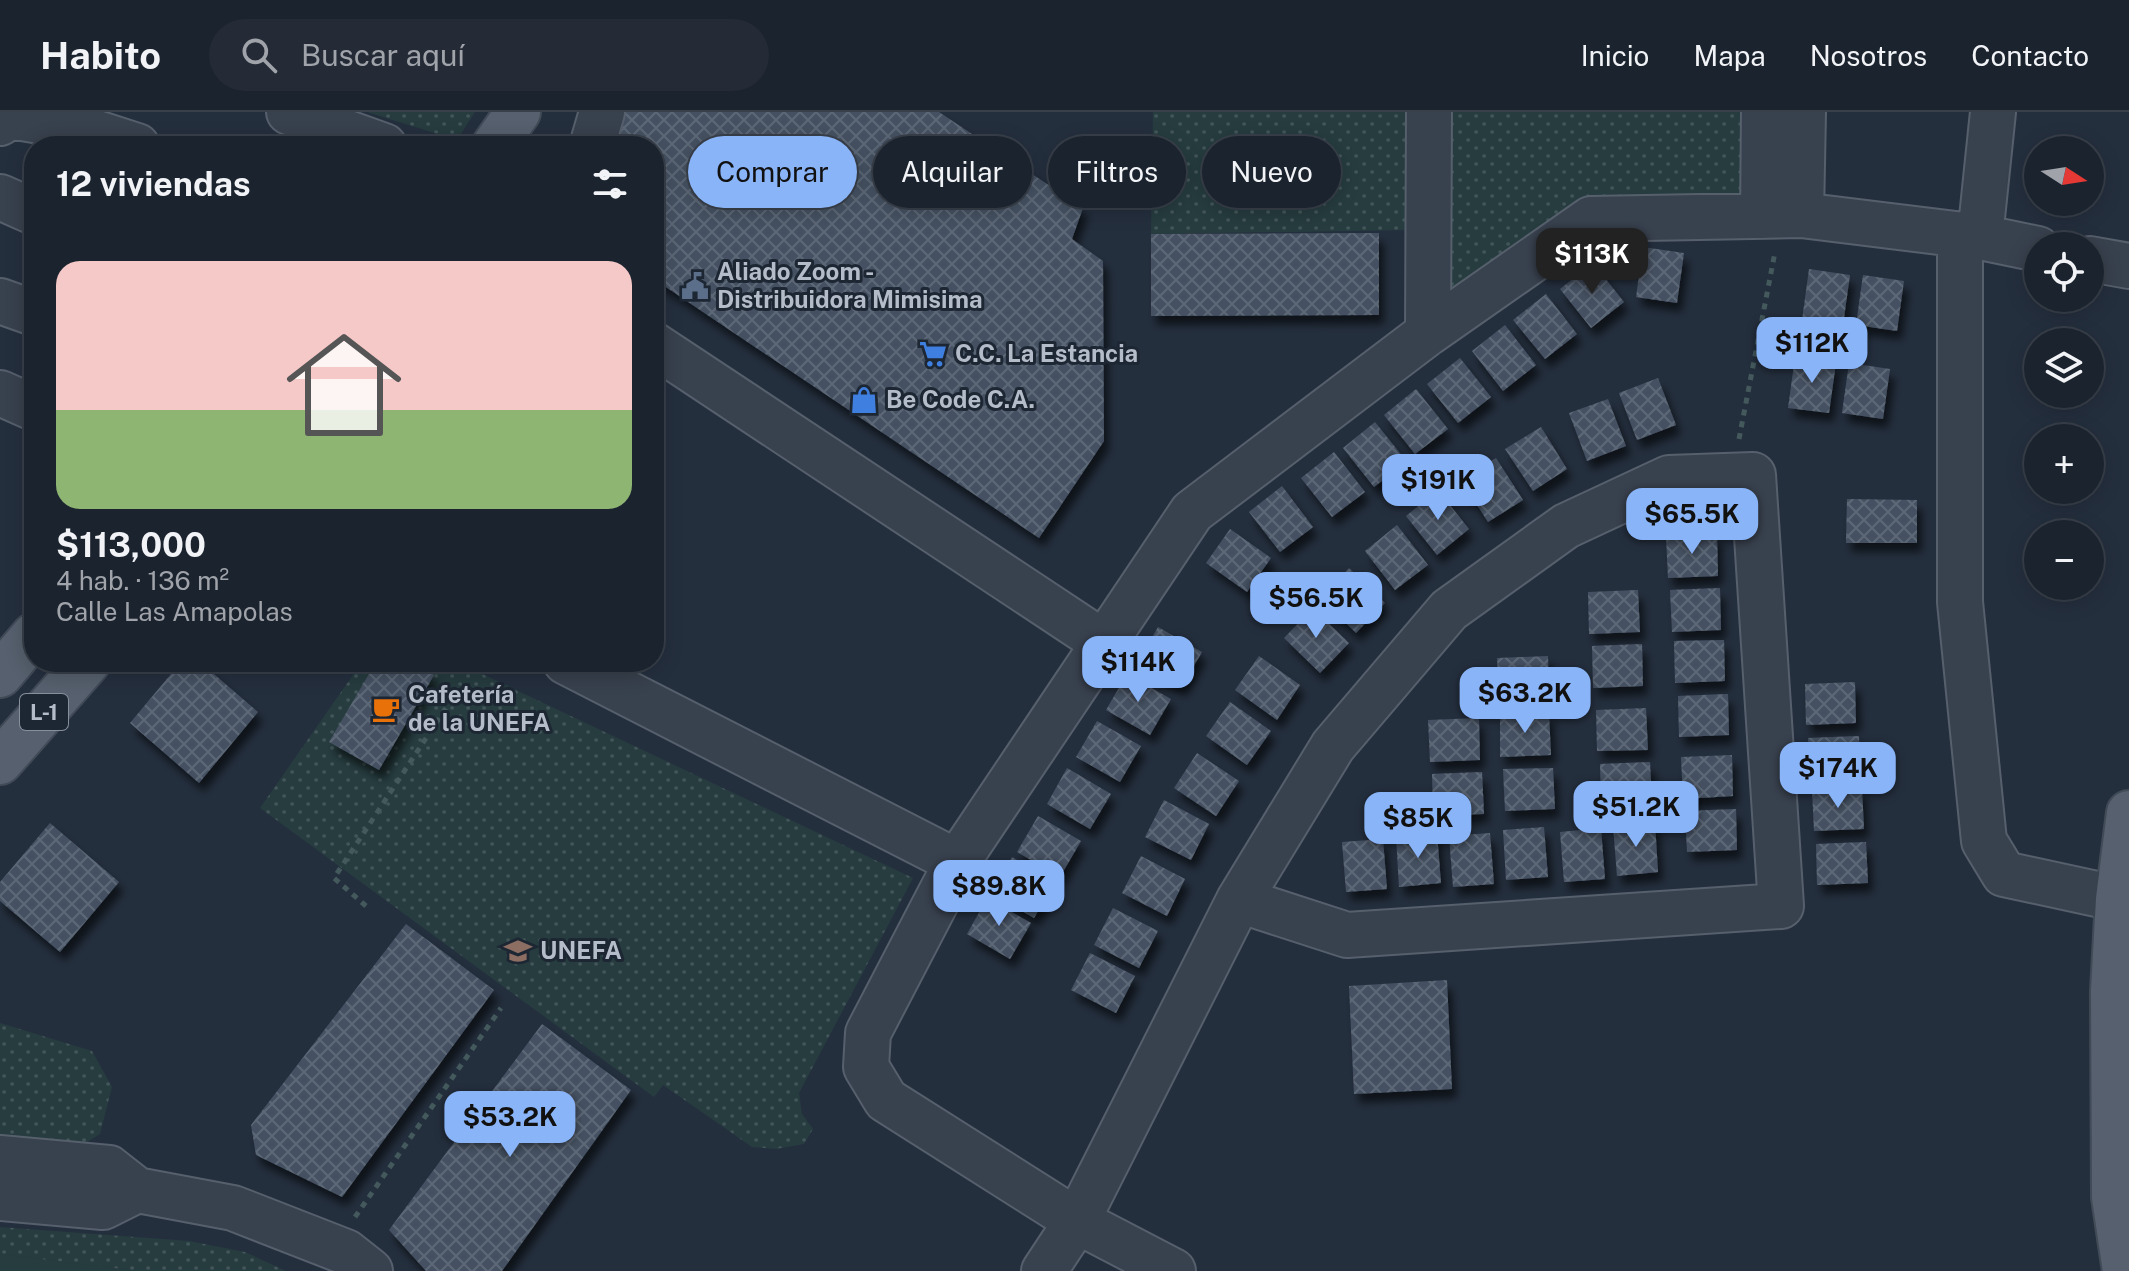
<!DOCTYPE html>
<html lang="es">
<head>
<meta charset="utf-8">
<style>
	body { margin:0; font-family:"Public Sans",sans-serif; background:#242b36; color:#f1f3f6; height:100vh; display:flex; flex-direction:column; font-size:30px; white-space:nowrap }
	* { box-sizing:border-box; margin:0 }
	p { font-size:26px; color:#a0a4aa }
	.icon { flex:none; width:44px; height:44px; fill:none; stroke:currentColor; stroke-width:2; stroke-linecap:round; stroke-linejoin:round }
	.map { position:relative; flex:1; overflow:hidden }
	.side { position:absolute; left:24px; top:24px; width:640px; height:536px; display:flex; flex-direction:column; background:#1b232e; border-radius:32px; box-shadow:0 4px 20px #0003,0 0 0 2px #39404a }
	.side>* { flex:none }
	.top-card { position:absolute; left:688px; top:24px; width:760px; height:72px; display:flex; gap:16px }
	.needle { width:52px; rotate:102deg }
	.controls { position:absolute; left:2024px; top:24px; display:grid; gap:16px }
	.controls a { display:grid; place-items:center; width:80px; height:80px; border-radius:50%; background:#1b232e; box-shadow:0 4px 20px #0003,0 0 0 2px #39404a; font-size:40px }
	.price { position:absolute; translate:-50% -68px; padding:0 18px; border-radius:16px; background:#8ab4f8; color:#111; font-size:26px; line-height:52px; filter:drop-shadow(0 2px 4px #0008) }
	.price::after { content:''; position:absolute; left:50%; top:48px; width:24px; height:18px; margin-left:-12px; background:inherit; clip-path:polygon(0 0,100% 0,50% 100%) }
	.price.current { background:#222; color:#fff }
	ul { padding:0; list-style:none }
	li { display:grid; align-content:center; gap:16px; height:424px; padding:0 32px }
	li+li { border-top:2px solid #39404a }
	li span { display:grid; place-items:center; height:248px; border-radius:24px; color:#555 }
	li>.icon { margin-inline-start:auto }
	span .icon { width:144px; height:144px; fill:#fffc; stroke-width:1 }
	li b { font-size:34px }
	h2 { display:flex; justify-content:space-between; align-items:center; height:96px; padding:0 32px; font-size:34px }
	.pill { padding:0 28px; border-radius:36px; background:#1b232e; box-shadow:0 4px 20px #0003,0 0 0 2px #39404a; font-size:28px; line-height:72px }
	.pill.current { background:#8ab4f8; color:#111 }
	header { display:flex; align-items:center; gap:48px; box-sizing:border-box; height:112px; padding:0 40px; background:#1b232e; border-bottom:2px solid #39404a }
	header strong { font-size:38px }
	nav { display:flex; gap:44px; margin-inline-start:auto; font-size:28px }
	.search { width:560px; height:72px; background:#242b36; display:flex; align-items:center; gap:20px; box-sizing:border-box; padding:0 28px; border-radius:44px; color:#a0a4aa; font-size:30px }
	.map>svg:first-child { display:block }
	.grass { fill:url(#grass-dots) }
	.garden { fill:#263c3f }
	.building { fill:url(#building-cross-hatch); filter:url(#shadow) }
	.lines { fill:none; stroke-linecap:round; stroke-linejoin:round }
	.minor-casing { stroke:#565f6c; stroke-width:48 }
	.major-casing { stroke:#414a57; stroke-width:48 }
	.path { stroke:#44595c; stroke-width:5; stroke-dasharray:6 6; stroke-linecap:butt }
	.minor { stroke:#38414e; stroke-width:44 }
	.major { stroke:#56606e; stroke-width:44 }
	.labels { text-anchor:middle; stroke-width:6; stroke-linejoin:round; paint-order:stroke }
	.shield { fill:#1d2633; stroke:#878f9c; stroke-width:2 }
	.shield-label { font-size:22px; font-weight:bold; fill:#b4bcc9 }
	.poi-label { font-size:24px; font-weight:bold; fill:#b4bcc9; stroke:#1d2633; text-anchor:start }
</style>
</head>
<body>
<header>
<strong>Habito</strong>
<div class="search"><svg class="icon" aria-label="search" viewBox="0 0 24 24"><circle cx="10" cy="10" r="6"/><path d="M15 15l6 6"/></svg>Buscar aquí</div>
<nav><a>Inicio</a><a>Mapa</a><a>Nosotros</a><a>Contacto</a></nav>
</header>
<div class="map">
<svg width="2129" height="1159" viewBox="0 0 2129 1159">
	<defs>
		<pattern id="grass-dots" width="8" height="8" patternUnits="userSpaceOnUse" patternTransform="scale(2)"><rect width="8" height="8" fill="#263c3f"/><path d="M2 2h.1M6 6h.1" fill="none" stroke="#435659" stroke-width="1.8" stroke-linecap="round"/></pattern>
		<pattern id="building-cross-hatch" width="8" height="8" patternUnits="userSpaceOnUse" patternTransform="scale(2)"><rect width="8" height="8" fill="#455162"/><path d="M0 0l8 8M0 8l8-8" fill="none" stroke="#5d6877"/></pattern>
		<filter id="shadow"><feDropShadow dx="5" dy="9" stdDeviation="4" flood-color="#0009"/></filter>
	</defs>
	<rect width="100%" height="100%" fill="#242f3e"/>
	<path class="grass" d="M367,0H475L457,28Z
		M1153,0H1411L1409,118L1151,122Z
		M1444,0H1741L1740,83L1590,85L1441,191Z
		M362,550H457L913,766L799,981L802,1002L813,1017L804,1032L776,1037L752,1035L663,973L654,985L260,696Z
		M0,911L92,939L112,975L100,1022L84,1032L0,1027Z
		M0,1115L189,1129L245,1140L286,1159H0Z"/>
	<path class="garden" d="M0,1142L139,1159H0Z"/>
	<path class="building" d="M611,0H939L1083,96L1072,127L1103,149L1104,329L1039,426L654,167V34H600Z
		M1379,121V203L1151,204V122Z
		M1643,135L1684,141L1677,191L1636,185Z
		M1593,151L1624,190L1591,216L1560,177Z
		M1809,157L1850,163L1843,213L1802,208Z
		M1863,163L1904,169L1897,219L1856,213Z
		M1546,182L1577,222L1545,247L1513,208Z
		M1505,213L1536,253L1503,279L1472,239Z
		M1795,245L1836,251L1829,301L1788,296Z
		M1460,246L1491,285L1458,311L1427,272Z
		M1849,251L1890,257L1883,307L1842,301Z
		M1658,266L1676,313L1637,328L1619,281Z
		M1416,277L1448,317L1415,342L1384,303Z
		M1608,287L1626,334L1587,349L1569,301Z
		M1375,310L1407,350L1374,375L1343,336Z
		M1541,315L1567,357L1533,379L1505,337Z
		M1334,340L1365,380L1332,405L1301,366Z
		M1496,346L1523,388L1488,410L1461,368Z
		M1282,374L1313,415L1280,440L1249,400Z
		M1438,378L1469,417L1437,443L1406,404Z
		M1847,387L1917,388V431H1846Z
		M1397,413L1428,453L1395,478L1365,439Z
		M1230,417L1271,446L1247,480L1206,451Z
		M1717,422L1718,464L1668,466L1666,424Z
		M1349,456L1385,491L1356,521L1320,486Z
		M1720,476L1721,518L1672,520L1670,478Z
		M1638,478L1640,520L1589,522L1588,480Z
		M1313,496L1349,531L1320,561L1284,526Z
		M1158,515L1202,540L1181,576L1137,551Z
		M1724,528L1725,569L1675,571L1674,529Z
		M1642,532L1643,574L1593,576L1592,534Z
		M1259,544L1300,573L1277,608L1235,578Z
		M1548,544L1549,585L1499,587L1497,546Z
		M181,550H200L258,600L199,671L130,611Z
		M376,550H412L434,563L379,658L329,630Z
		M1127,562L1171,587L1150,623L1106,598Z
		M1855,570L1856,611L1806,613L1805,572Z
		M1728,582L1729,623L1679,625L1678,584Z
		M1230,590L1271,619L1247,653L1206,624Z
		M1646,596L1648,638L1597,639L1596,598Z
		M1549,601L1551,643L1500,645V603Z
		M1479,606L1480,648L1430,650L1428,608Z
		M1097,609L1141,634L1120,670L1076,645Z
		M1859,624L1860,666L1810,667L1808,626Z
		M1197,641L1239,669L1216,704L1174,676Z
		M1732,643L1733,684L1683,687L1681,645Z
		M1650,650L1652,692L1601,694L1600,652Z
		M1067,656L1111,682L1090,717L1047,692Z
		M1553,656L1555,697L1505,699L1503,657Z
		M1482,660L1484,702L1433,704L1432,662Z
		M1862,676L1864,717L1814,719L1812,678Z
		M1164,688L1209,712L1191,748L1145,725Z
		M1736,697L1737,738L1687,740L1685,699Z
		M1038,704L1081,729L1060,765L1017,740Z
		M1655,710L1658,760L1617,764L1613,713Z
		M50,711L119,770L60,840L0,789V770Z
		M1544,715L1548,765L1506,768L1503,718Z
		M1601,716L1605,767L1564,770L1560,720Z
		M1437,721L1441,771L1399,775L1396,724Z
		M1490,721L1494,772L1453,775L1449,724Z
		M1383,727L1387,777L1346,780L1342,730Z
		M1866,730L1868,771L1817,773L1816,732Z
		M1141,744L1185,767L1167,804L1122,781Z
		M1012,745L1055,770L1034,806L991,781Z
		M987,786L1031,811L1010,847L967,822Z
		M1113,796L1158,819L1139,856L1094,833Z
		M406,812L494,878L342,1085L256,1043L251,1013Z
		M1090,841L1135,864L1116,901L1071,878Z
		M1447,868L1452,977L1354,982L1349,874Z
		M542,912L631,978L502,1159H426L389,1118Z"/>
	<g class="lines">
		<g class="minor-casing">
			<path id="minor" d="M289,0L384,34
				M0,11L5,3L81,16L137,34
				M592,34L602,0
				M0,85L34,100
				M1801,103L1803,0
				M1763,104L1764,0
				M1960,123V490L1984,729L2004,762L2129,789
				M1980,125L1993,0
				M2090,147L2129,154
				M0,189L34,201
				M1428,221L1429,0
				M654,233L1104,531
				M0,281L34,296
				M566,550L957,750
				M0,1046L109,1056L137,1078L103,1095L0,1086
				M137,1078L233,1096L346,1140L370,1159
				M1044,1159L1077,1109L1239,788L1333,634L1449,498L1566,414L1669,366L1753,363L1781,794L1347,823L1239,788
				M1173,1159L1077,1109L886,988L866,955L868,921L957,750L1192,400L1428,221L1591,107L1801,103L1980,125L2038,137"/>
		</g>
		<g class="major-casing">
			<path id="major" d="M494,34L518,0
				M0,563L34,523
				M0,650L88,550
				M2125,1159L2114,1085L2113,879L2118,787L2129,701"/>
		</g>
		<path class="path" d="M1739,327L1775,140
			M366,794L334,766L461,573
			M355,1105L501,896"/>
		<use href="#minor" class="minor"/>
		<use href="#major" class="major"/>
	</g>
	<defs>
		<g id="civic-bare" transform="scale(2.16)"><path d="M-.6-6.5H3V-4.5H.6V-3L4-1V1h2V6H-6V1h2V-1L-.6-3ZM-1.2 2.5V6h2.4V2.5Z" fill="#5c6f8a" stroke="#1d2633" stroke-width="2.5" paint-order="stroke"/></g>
		<g id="supermarket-bare" transform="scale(2.16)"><path d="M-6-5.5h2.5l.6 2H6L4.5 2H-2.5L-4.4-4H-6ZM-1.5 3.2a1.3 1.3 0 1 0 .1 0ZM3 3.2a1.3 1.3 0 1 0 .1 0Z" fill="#3f7fe0" stroke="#1d2633" stroke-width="2.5" paint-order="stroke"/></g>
		<g id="shop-bare" transform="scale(2.16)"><path d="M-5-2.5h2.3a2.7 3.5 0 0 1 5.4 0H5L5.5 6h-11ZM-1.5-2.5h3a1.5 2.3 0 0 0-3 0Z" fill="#3f7fe0" stroke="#1d2633" stroke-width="2.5" paint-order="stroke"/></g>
		<g id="cafe-bare" transform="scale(2.16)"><path d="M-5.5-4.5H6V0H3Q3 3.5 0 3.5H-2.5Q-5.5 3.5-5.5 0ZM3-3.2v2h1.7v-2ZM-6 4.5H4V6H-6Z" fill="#e8710a" stroke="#1d2633" stroke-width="2.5" paint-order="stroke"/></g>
		<g id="university-bare" transform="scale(2.16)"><path d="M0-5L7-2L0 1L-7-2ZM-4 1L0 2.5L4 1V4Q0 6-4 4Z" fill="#8d6e63" stroke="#1d2633" stroke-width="2.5" paint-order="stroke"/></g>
	</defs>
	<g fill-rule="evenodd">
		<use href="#civic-bare" x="695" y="174"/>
		<use href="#supermarket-bare" x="933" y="242"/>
		<use href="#shop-bare" x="864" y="288"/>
		<use href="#cafe-bare" x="386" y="597"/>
		<use href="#university-bare" x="518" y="839"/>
	</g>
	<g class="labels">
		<rect class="shield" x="20" y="582" width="48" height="36" rx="6"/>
		<g class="shield-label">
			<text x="44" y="608">L-1</text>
		</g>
		<g class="poi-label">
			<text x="717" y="168">Aliado Zoom -<tspan x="717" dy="28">Distribuidora Mimisima</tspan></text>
			<text x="955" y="250">C.C. La Estancia</text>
			<text x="886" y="296">Be Code C.A.</text>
			<text x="408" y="591">Cafetería<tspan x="408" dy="28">de la UNEFA</tspan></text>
			<text x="540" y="847">UNEFA</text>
		</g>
	</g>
</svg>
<div class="controls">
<a><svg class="needle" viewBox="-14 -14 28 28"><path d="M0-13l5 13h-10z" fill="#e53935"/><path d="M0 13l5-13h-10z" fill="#a0a4aa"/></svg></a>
<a><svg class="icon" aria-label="locate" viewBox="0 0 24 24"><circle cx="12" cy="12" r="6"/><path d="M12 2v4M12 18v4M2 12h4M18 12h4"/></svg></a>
<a><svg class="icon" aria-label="layers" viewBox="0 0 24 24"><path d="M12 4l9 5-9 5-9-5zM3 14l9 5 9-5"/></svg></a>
<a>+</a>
<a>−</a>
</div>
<b class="price current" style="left:1592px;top:184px">$113K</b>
<b class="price" style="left:1812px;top:273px">$112K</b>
<b class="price" style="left:1438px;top:410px">$191K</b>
<b class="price" style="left:1692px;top:444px">$65.5K</b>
<b class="price" style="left:1316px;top:528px">$56.5K</b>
<b class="price" style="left:1138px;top:592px">$114K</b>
<b class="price" style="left:1525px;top:623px">$63.2K</b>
<b class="price" style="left:1838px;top:698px">$174K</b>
<b class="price" style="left:1636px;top:737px">$51.2K</b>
<b class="price" style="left:1418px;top:748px">$85K</b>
<b class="price" style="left:999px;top:816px">$89.8K</b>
<b class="price" style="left:510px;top:1047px">$53.2K</b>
<div class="top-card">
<a class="pill current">Comprar</a>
<a class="pill">Alquilar</a>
<a class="pill">Filtros</a>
<a class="pill">Nuevo</a>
</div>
<section class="side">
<h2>12 viviendas<svg class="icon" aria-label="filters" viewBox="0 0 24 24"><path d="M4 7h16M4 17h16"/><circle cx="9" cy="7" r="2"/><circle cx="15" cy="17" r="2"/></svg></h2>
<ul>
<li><span style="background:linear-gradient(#f6c9c9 60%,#8fb573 0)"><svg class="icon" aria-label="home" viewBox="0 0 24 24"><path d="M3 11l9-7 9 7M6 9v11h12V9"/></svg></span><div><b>$113,000</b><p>4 hab. · 136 m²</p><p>Calle Las Amapolas</p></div></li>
</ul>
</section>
</div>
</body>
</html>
